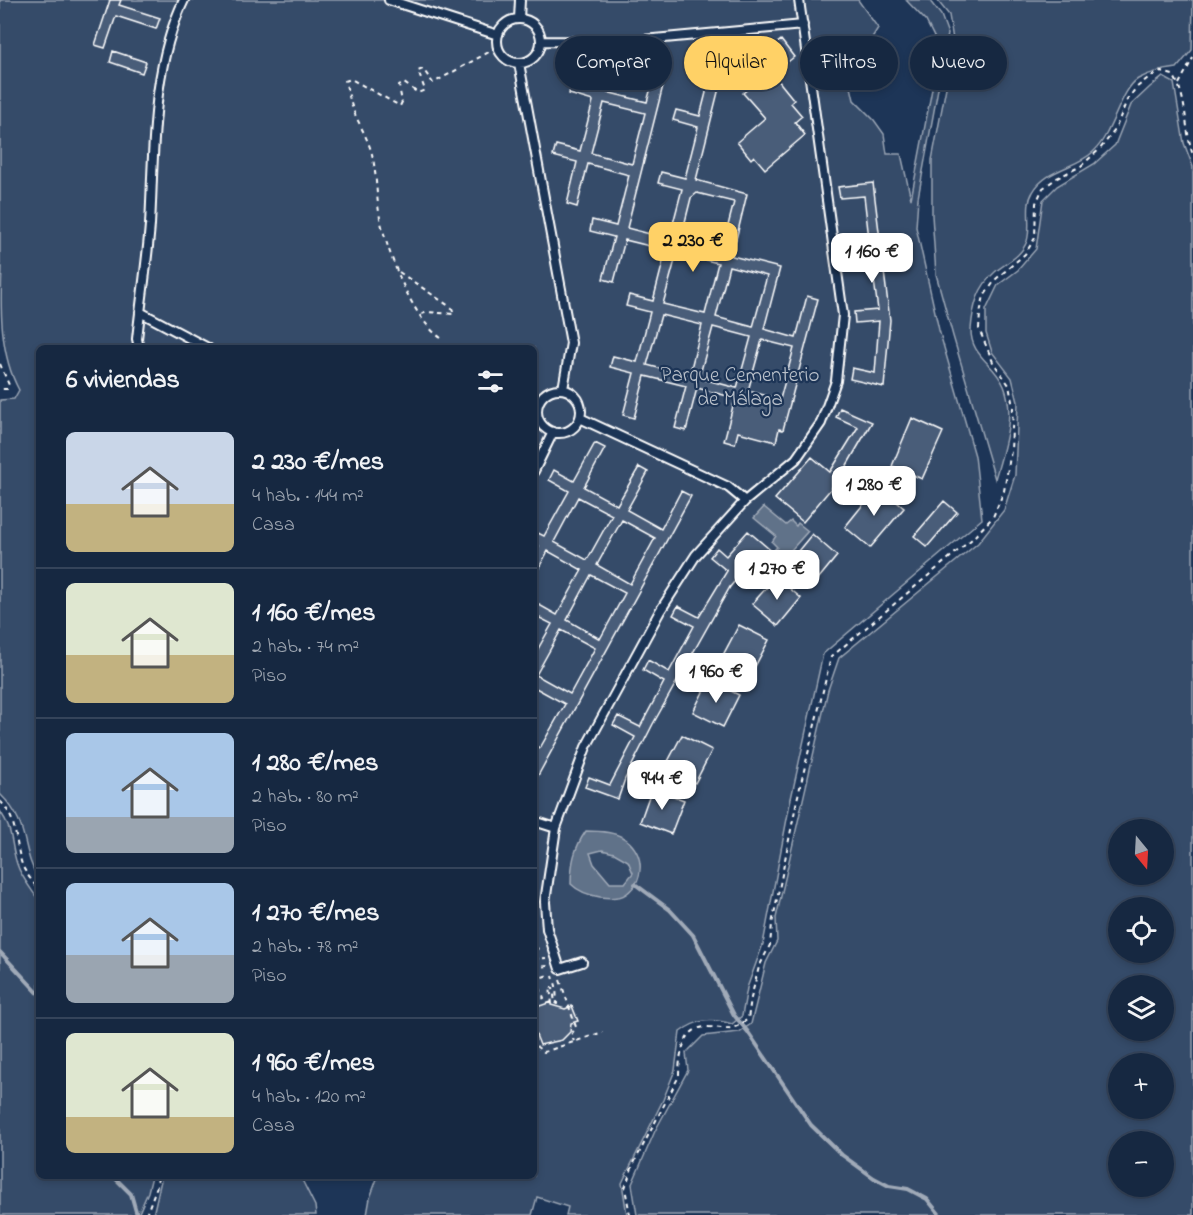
<!DOCTYPE html>
<html lang="es">
<head>
<meta charset="utf-8">
<style>
	body { margin:0; font-family:"Indie Flower",sans-serif; background:#23344c; color:#f1f3f6; height:100vh; display:flex; flex-direction:column; font-size:22px; white-space:nowrap }
	* { box-sizing:border-box; margin:0 }
	p { font-size:20px; color:#9ea6b1 }
	.icon { flex:none; width:33px; height:33px; fill:none; stroke:currentColor; stroke-width:2; stroke-linecap:round; stroke-linejoin:round }
	.map { position:relative; flex:1; overflow:hidden }
	.details { position:absolute; left:36px; top:345px; width:501px; height:834px; display:flex; flex-direction:column; background:#162841; border-radius:9px; box-shadow:0 3px 9px #0003,0 0 0 2px #35445a }
	.details>* { flex:none }
	.guide { position:absolute; left:555px; top:36px; width:548px; height:54px; display:flex; gap:12px }
	.needle { width:39px; rotate:162deg }
	.buttons { position:absolute; left:1108px; top:819px; display:grid; gap:12px }
	.buttons a { display:grid; place-items:center; width:66px; height:66px; border-radius:50%; background:#162841; box-shadow:0 3px 9px #0003,0 0 0 2px #35445a; font-size:30px }
	.price { position:absolute; translate:-50% -51px; padding:0 14px; border-radius:12px; background:#fff; color:#222; font-size:20px; line-height:39px; filter:drop-shadow(0 2px 3px #0008) }
	.price::after { content:''; position:absolute; left:50%; top:36px; width:18px; height:14px; margin-left:-9px; background:inherit; clip-path:polygon(0 0,100% 0,50% 100%) }
	.price.active { background:#ffd166; color:#111 }
	ul { padding:0; list-style:none }
	li { display:flex; align-items:center; gap:18px; height:150px; padding:0 30px }
	li+li { border-top:2px solid #35445a }
	li span { display:grid; place-items:center; flex:none; width:168px; height:120px; border-radius:9px; color:#555 }
	li>.icon { margin-inline-start:auto }
	span .icon { width:72px; height:72px; fill:#fffc; stroke-width:1 }
	li b { font-size:26px }
	h2 { display:flex; justify-content:space-between; align-items:center; height:72px; padding:0 30px; font-size:26px }
	.pill { padding:0 21px; border-radius:27px; background:#162841; box-shadow:0 3px 9px #0003,0 0 0 2px #35445a; font-size:21px; line-height:54px }
	.pill.active { background:#ffd166; color:#111 }
	.map>svg:first-child { display:block }
	.green { fill:#364b69; stroke:#9aa5b4; stroke-width:1.5; fill-rule:evenodd }
	.water { fill:#617289; stroke:#a0aab8; stroke-width:1.5; fill-rule:evenodd }
	.lines { fill:none; stroke-linecap:round; stroke-linejoin:round }
	.stream { stroke:#a0aab8; stroke-width:4 }
	.building { fill:#4a5d79; stroke:#fff; stroke-width:1.5; fill-rule:evenodd }
	.lane-casing { stroke:#fff; stroke-width:12 }
	.path { stroke:#fff; stroke-width:2; stroke-dasharray:4.5 4.5; stroke-linecap:butt }
	.lane { stroke:#1d3557; stroke-width:8 }
	.labels { text-anchor:middle; stroke-width:4.5; stroke-linejoin:round; paint-order:stroke }
	.park-label { font-size:21px; fill:#b9c0ca; stroke:#1d3557 }
</style>
</head>
<body>
<div class="map">
<svg width="1193" height="1215" viewBox="0 0 1193 1215">
	<rect width="100%" height="100%" fill="#1d3557"/>
	<filter id="ink" filterUnits="userSpaceOnUse"><feTurbulence type="fractalNoise" baseFrequency=".0167" numOctaves="2"/><feDisplacementMap in="SourceGraphic" scale="12" xChannelSelector="R" yChannelSelector="G"/><feConvolveMatrix kernelMatrix="1 2 1 2 8 2 1 2 1" color-interpolation-filters="sRGB"/></filter>
	<g filter="url(#ink)">
		<path class="green" d="M0,0H858L878,28L857,62L851,87L854,100L874,120L884,134L887,154H901L911,199L932,89L935,39L926,21L906,0H929L941,15L948,34L918,198L916,227L939,330L975,456L982,519L823,654L790,803L763,944L747,988L742,1016L732,1024C712,1018 697,1019 680,1032L675,1070L663,1100L622,1183L627,1215H566L568,1207L537,1197L532,1215H367L370,1198L378,1176H534V348H39V880C20,849 31,824 0,794V400L14,399L19,390C0,355 0,309 2,267H0Z
			M937,0H1193L1192,50L1177,68C1163,70 1150,72 1138,79C1120,90 1113,134 1093,152C1076,168 1046,169 1033,192C1024,206 1032,225 1027,241C1021,257 1007,262 995,272C978,287 973,306 971,329C970,356 994,363 1004,386C1016,415 1003,451 995,479L953,336L936,274L932,215V160L954,46L949,15Z
			M1163,77L1174,83L1184,143L1193,167V1215H637L632,1184L655,1131L688,1070L686,1053L703,1036L739,1032L751,1024L766,963L777,941L776,918L828,690L839,658L978,543L1004,510L1015,475L1018,402L1012,378L992,352L986,333V310L998,285L1018,270L1036,249L1043,200L1057,186L1094,164L1115,145L1131,105L1150,87ZM1119,830H1164V874H1119ZM1119,908H1164V952H1119ZM1119,986H1164V1030H1119ZM1119,1064H1164V1108H1119ZM1119,1142H1164V1186H1119Z
			M0,811C14,831 10,843 17,864C21,877 32,890 39,901V1176H152L148,1192L138,1215H0Z
			M162,1176H228L230,1180L234,1176H300L315,1206L316,1215H153Z"/>
		<path class="water" d="M764,507L786,525L791,521L796,526L798,523L808,531L784,558L774,550L777,547L772,542L776,536L754,518Z
			M586,831C596,831 612,831 622,837C644,849 647,879 626,894C619,899 608,898 600,897C588,895 579,892 571,884C571,864 574,848 586,831ZM602,850L614,853L628,861L633,873L625,883H610L594,864L590,853Z"/>
		<g class="lines">
			<path class="stream" d="M635,884L670,910L693,935L734,1015L748,1032L811,1125L842,1155L874,1178L889,1186L908,1189L927,1199L940,1215
				M0,952L39,994
				M113,1176L131,1194L137,1215"/>
		</g>
		<path class="building" d="M110,0H121L119,5L160,18L156,29L116,16L105,48L95,45Z
			M781,40L794,57L773,74L794,100L791,103L802,116L795,122L805,135L765,169L754,156L751,159L737,142L765,118L743,93L754,84L743,71Z
			M113,51L146,62L142,73L110,62Z
			M604,56L614,59L606,92L647,102L659,59L669,62L627,228L669,239L682,189L658,183L661,172L685,178L698,127L673,120L676,110L700,116L711,73L722,76L696,180L747,194L732,256L780,268L764,329L796,338L807,296L818,299L783,430L779,429L776,442L738,432L735,444L724,441L735,398L697,388L686,431L675,428L686,386L645,376L634,418L623,415L634,373L610,367L613,356L637,362L650,312L626,306L629,295L653,301L666,250L625,240L614,282L603,279L614,237L590,231L592,220L616,226L629,175L588,164L577,207L567,204L577,162L553,156L556,145L580,151L593,101L569,94L571,83L595,90ZM604,103L645,113L632,164L591,153ZM697,193L734,202L721,253L680,242L691,198ZM677,253L718,263L705,314L663,304ZM729,266L767,276L753,327L716,317ZM661,315L702,325L689,376L647,365ZM713,327L751,337L737,388L699,378ZM762,340L794,348L780,399L748,391Z
			M873,183L890,320L884,387L850,379L852,368L875,373L879,321L855,323L854,312L878,310L871,258L848,261L846,250L870,247L864,196L840,198L838,187Z
			M840,408L872,422L839,479L803,522L775,499L812,457L830,472L858,427L836,417Z
			M912,418L943,432L922,479L892,466Z
			M595,443L605,448L584,487L617,505L639,467L648,472L627,510L661,529L681,491L691,496L534,783V745L540,748L565,704L534,687V656L552,624L534,615V602L557,615L582,570L548,551L534,577V554L539,546L534,543V531L544,536L569,491L549,480L554,470L574,481ZM578,497L612,515L587,560L554,542ZM622,520L655,538L630,584L597,565ZM591,575L625,593L600,639L567,620ZM561,630L595,648L570,694L536,675Z
			M878,486L904,508L870,548L845,527Z
			M944,501L957,512L927,547L914,536Z
			M748,531L775,554L760,572L749,564L730,587L653,724L625,779L618,799L585,787L589,777L610,785L635,737L613,725L618,716L640,727L664,682L643,670L648,660L669,672L694,626L673,615L678,606L699,617L727,571L710,557L717,548L726,556Z
			M812,534L837,556L814,584L789,562Z
			M776,577L801,598L778,626L752,604Z
			M739,625L769,640L752,672L722,657Z
			M709,680L739,695L723,727L693,712Z
			M682,735L712,750L695,783L665,767Z
			M652,788L684,800L671,834L640,822Z
			M551,1002V1005L565,1009L572,1006L578,1021L571,1023L570,1032L562,1040L540,1045L534,1030V1008Z"/>
		<g class="lines">
			<g class="lane-casing">
				<path id="lane" d="M389,0L498,35
					M519,19L520,0
					M497 41a22 22 0 1 1 44 0a22 22 0 1 1-44 0Z
					M541,41L622,42L803,25
					M519,63L571,343L563,389
					M140,312L208,348
					M139,348L137,339C141,301 147,263 150,225C154,151 151,68 184,0
					M537 411a22 22 0 1 1 44 0a22 22 0 1 1-44 0Z
					M580,418L728,487L745,501
					M534,471L553,432
					M534,821L556,828L586,747L660,611L696,555L745,501L796,459L821,423L836,381L843,315L799,0
					M556,828L545,902L547,929L560,969L582,962"/>
			</g>
			<path class="path" d="M1179,84L1193,58
				M399,272L452,308L454,314L427,312L420,315
				M441,338C412,319 387,251 380,218C376,197 377,175 372,154C368,139 360,126 354,112C350,102 348,91 345,81L351,79L400,106L402,102L399,86L404,83L418,93L425,90L418,71L423,69L433,83L498,47
				M0,364L9,385L7,389H0
				M0,801C19,820 14,844 23,867C27,875 34,883 39,891
				M534,949L543,948
				M534,959L546,958
				M534,967L549,966
				M534,980L551,974
				M560,980L576,1027L571,1035L574,1041
				M534,1002L544,998L536,979
				M552,1004L550,987L553,988L555,1003L557,1004L556,986L553,976
				M534,1037L537,1047L544,1052L603,1032
				M146,1215L157,1186L158,1176
				M630,1215L625,1188L633,1165L679,1076C679,1056 683,1025 709,1027C728,1028 731,1032 748,1019L751,998L759,967L770,945L772,924L797,800L831,657L972,539L993,517L1004,491L1011,451L1013,407L1009,385L993,362L979,329L980,313L984,296L996,279L1025,254L1035,238L1036,203L1043,188L1057,178L1081,166L1100,149L1115,130L1127,100L1136,88L1148,78L1161,72L1173,75C1188,98 1184,129 1193,155"/>
			<use href="#lane" class="lane"/>
		</g>
	</g>
	<g class="labels">
		<g class="park-label">
			<text x="740" y="381">Parque Cementerio<tspan x="740" dy="24">de Málaga</tspan></text>
		</g>
	</g>
</svg>
<div class="buttons">
<a><svg class="needle" viewBox="-14 -14 28 28"><path d="M0-13l5 13h-10z" fill="#e53935"/><path d="M0 13l5-13h-10z" fill="#9ea6b1"/></svg></a>
<a><svg class="icon" aria-label="locate" viewBox="0 0 24 24"><circle cx="12" cy="12" r="6"/><path d="M12 2v4M12 18v4M2 12h4M18 12h4"/></svg></a>
<a><svg class="icon" aria-label="layers" viewBox="0 0 24 24"><path d="M12 4l9 5-9 5-9-5zM3 14l9 5 9-5"/></svg></a>
<a>+</a>
<a>−</a>
</div>
<b class="price active" style="left:693px;top:273px">2 230 €</b>
<b class="price" style="left:872px;top:284px">1 160 €</b>
<b class="price" style="left:874px;top:517px">1 280 €</b>
<b class="price" style="left:777px;top:601px">1 270 €</b>
<b class="price" style="left:716px;top:704px">1 960 €</b>
<b class="price" style="left:662px;top:811px">944 €</b>
<div class="guide">
<a class="pill">Comprar</a>
<a class="pill active">Alquilar</a>
<a class="pill">Filtros</a>
<a class="pill">Nuevo</a>
</div>
<section class="details">
<h2>6 viviendas<svg class="icon" aria-label="filters" viewBox="0 0 24 24"><path d="M4 7h16M4 17h16"/><circle cx="9" cy="7" r="2"/><circle cx="15" cy="17" r="2"/></svg></h2>
<ul>
<li><span style="background:linear-gradient(#c9d6e8 60%,#c2b280 0)"><svg class="icon" aria-label="home" viewBox="0 0 24 24"><path d="M3 11l9-7 9 7M6 9v11h12V9"/></svg></span><div><b>2 230 €/mes</b><p>4 hab. · 144 m²</p><p>Casa</p></div></li>
<li><span style="background:linear-gradient(#dfe7d0 60%,#c2b280 0)"><svg class="icon" aria-label="home" viewBox="0 0 24 24"><path d="M3 11l9-7 9 7M6 9v11h12V9"/></svg></span><div><b>1 160 €/mes</b><p>2 hab. · 74 m²</p><p>Piso</p></div></li>
<li><span style="background:linear-gradient(#a9c7e8 70%,#9aa5b1 0)"><svg class="icon" aria-label="home" viewBox="0 0 24 24"><path d="M3 11l9-7 9 7M6 9v11h12V9"/></svg></span><div><b>1 280 €/mes</b><p>2 hab. · 80 m²</p><p>Piso</p></div></li>
<li><span style="background:linear-gradient(#a9c7e8 60%,#9aa5b1 0)"><svg class="icon" aria-label="home" viewBox="0 0 24 24"><path d="M3 11l9-7 9 7M6 9v11h12V9"/></svg></span><div><b>1 270 €/mes</b><p>2 hab. · 78 m²</p><p>Piso</p></div></li>
<li><span style="background:linear-gradient(#dfe7d0 70%,#c2b280 0)"><svg class="icon" aria-label="home" viewBox="0 0 24 24"><path d="M3 11l9-7 9 7M6 9v11h12V9"/></svg></span><div><b>1 960 €/mes</b><p>4 hab. · 120 m²</p><p>Casa</p></div></li>
</ul>
</section>
</div>
</body>
</html>
